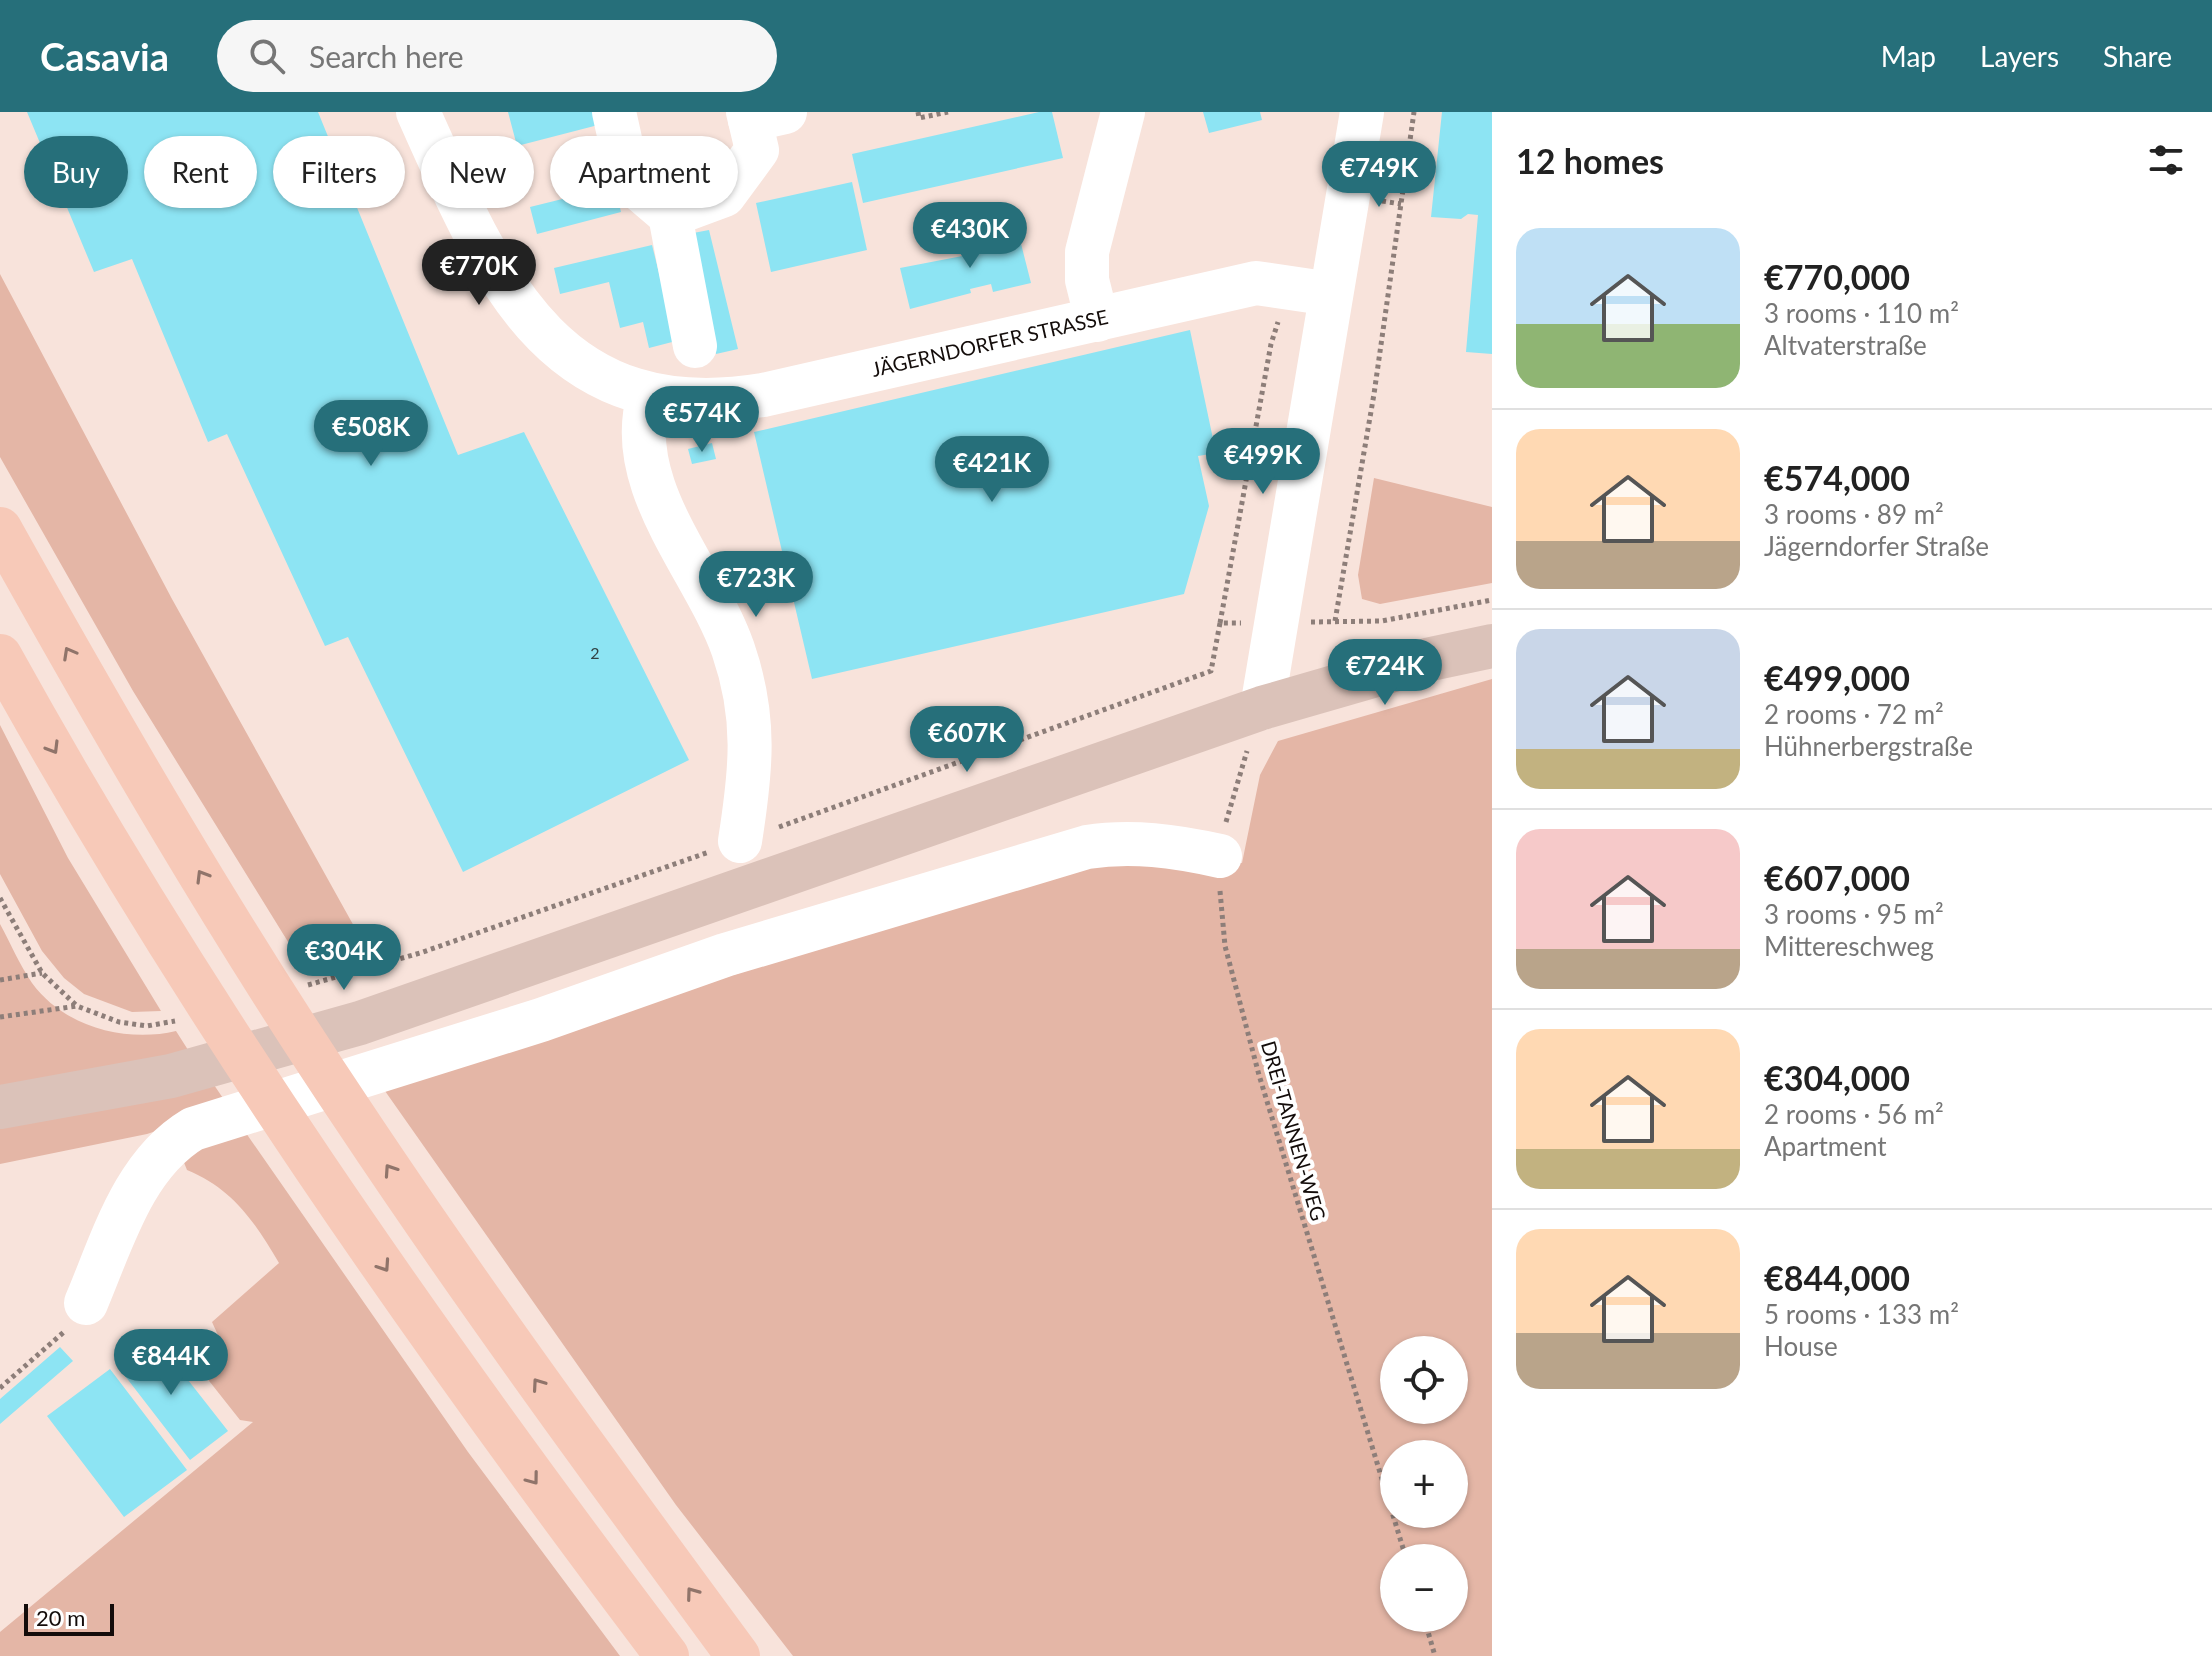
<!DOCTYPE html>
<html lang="en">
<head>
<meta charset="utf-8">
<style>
	body { margin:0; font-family:Lato,sans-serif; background:#f6f6f6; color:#222; height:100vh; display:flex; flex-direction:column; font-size:30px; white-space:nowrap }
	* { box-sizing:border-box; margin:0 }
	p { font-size:26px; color:#767676 }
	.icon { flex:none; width:44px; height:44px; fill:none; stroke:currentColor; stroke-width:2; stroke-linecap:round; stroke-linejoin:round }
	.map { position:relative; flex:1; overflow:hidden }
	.side { display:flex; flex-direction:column; background:#fff; width:720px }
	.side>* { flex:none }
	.guide { position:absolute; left:24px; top:24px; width:760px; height:72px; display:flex; gap:16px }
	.tools { position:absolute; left:1380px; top:1224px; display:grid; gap:16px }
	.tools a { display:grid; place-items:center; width:88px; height:88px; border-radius:50%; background:#fff; box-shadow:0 2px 6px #0004; font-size:40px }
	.scale { position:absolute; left:24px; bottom:20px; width:90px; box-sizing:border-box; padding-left:8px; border:4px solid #130c0a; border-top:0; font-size:22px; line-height:28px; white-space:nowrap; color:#130c0a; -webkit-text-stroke:6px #fff; paint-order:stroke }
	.price { position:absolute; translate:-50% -68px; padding:0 18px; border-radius:28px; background:#266f7a; color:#fff; font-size:26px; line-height:52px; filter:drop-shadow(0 2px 4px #0008) }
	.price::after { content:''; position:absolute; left:50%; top:48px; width:24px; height:18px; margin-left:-12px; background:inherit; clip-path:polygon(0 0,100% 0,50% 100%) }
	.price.current { background:#222; color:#fff }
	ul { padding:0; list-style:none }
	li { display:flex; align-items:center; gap:24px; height:200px; padding:0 24px }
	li+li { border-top:2px solid #e0e0e0 }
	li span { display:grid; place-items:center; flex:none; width:224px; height:160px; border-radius:24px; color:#555 }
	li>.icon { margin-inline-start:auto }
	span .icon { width:96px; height:96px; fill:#fffc; stroke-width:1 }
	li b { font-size:34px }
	h2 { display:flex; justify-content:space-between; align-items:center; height:96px; padding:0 24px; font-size:34px }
	.pill { padding:0 28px; border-radius:36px; background:#fff; box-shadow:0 2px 6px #0004; font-size:28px; line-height:72px }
	.pill.current { background:#266f7a; color:#fff }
	header { display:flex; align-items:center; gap:48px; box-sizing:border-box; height:112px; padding:0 40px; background:#266f7a; color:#fff }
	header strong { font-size:38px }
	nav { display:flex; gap:44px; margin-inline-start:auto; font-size:28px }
	.search { width:560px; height:72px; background:#f6f6f6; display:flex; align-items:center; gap:20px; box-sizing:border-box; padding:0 28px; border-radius:44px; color:#767676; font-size:30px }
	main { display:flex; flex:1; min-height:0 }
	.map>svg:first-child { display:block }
	.green { fill:#e4b6a6; fill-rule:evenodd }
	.building { fill:#8de4f3 }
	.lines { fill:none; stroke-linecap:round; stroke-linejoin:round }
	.path { stroke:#8d7e79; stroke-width:5; stroke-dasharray:4 4; stroke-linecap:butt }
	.minor { stroke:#fff; stroke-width:44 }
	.major { stroke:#dbc2b9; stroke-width:44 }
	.highway { stroke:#f7c9b8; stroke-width:44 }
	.oneway { stroke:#90746a }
	.labels { text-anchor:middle; stroke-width:8; stroke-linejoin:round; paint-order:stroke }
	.number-label { font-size:16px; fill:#324244 }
	.street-label { font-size:20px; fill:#130c0a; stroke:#fff }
</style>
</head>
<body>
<header>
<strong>Casavia</strong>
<div class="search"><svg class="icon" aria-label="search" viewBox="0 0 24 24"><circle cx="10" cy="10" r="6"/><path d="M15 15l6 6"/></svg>Search here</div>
<nav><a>Map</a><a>Layers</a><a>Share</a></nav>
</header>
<main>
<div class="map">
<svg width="1492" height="1544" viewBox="0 0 1492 1544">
	<rect width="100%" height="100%" fill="#f8e3db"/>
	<path class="green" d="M0,162L172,487L365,834L298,846L133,579L0,345Z
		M1374,366L1492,395V471L1380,492L1362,487L1358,463Z
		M1492,567V1544H793L676,1393L385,979L430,961L1110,741L1242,751L1260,663L1278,629ZM1394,1238H1454V1298H1394ZM1394,1342H1454V1402H1394ZM1394,1446H1454V1506H1394Z
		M0,613L68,746L161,899L132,900L84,882L64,866L42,839L0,762Z
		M0,812C11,832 19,852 32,871C64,915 126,931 176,919L190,941L0,977Z
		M212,970L229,995L147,1022L0,1052V1011Z
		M239,1011L468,1340L620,1544H0V1520L253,1310L240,1308L206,1265L210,1247L222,1232L212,1210L279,1151C254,1109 233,1077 187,1058L183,1048Z"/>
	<path class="building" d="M27,0H318L458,343L524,320L689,648L463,760L348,525L325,534L227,322L208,330L132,147L94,160Z
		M508,0H599L602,12L517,34Z
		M1039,0H1052L1063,46L863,91L852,42Z
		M1203,0H1260L1262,8L1209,21Z
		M1442,0H1492V242L1466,240L1478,103L1468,102L1461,107L1431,105Z
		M852,70L867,138L771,160L756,91Z
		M615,74L621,100L537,122L530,95Z
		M1016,112L1031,171L993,180L991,172L970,177L971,181L910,197L900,156L983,140L978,122Z
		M709,118L738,237L716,242L688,122Z
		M652,133L676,229L649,236L643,210L620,216L609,170L560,182L554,156Z
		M1190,218L1216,341L1198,344L1209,394L1184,482L812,567L754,320Z
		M712,331L716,347L692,352L688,337Z
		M197,1217L212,1235L184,1257L169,1240Z
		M152,1222L228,1319L190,1348L115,1251Z
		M60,1235L73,1249L0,1312V1287Z
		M110,1257L187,1358L124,1405L47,1304Z"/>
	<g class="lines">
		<path class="path" d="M918,0L919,6L948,0
			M1382,89L1401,92
			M1335,509L1374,282L1414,0
			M1311,510L1382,509L1492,488
			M1220,511L1271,232L1278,210
			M1226,710L1247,639
			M779,715L1211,559L1220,511H1241
			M1220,779L1225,834L1259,963L1406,1446
			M0,786L42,861L77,894
			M0,868L42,861
			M308,873L420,841L709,740
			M0,905L77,894L119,910L147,914L175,909
			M0,1276L65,1219
			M1424,1506L1435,1544"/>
		<g class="minor">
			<path id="s1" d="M418,0C491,162 551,318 763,283L1256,171L1331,182"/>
			<path d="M614,0L629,68L670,103L724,83L757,38L748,0"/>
			<path d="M750,8L785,0"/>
			<path d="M670,103L695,234"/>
			<path d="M1097,208L1087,168V140L1123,0"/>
			<path d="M649,284C622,374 705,457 733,537C757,606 751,659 740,729"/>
			<path d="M1262,596L1362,0"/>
			<path d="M86,1191C112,1130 133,1053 193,1017L541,908L725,843L1087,735C1132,728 1175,734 1220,744"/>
		</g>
		<path class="major" d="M0,995L171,964L360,911L1262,596L1431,547L1492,534"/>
		<path class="highway" d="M0,417C111,616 226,814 353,1003C476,1188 607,1366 738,1544
			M0,544C194,895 425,1224 667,1544"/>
	</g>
	<defs><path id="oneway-chevron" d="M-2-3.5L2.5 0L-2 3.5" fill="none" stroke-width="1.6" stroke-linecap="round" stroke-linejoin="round" transform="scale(2)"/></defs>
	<g class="oneway">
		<use href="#oneway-chevron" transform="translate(69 541) rotate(-119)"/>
		<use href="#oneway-chevron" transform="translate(53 636) rotate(59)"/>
		<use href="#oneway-chevron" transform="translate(202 764) rotate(-121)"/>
		<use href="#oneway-chevron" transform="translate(390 1058) rotate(-124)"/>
		<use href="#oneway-chevron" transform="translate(384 1154) rotate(56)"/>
		<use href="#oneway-chevron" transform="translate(538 1272) rotate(-125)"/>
		<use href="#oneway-chevron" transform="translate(533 1367) rotate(53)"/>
		<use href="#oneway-chevron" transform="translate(692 1481) rotate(-126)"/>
	</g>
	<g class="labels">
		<g class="number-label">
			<text x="595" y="547">2</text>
		</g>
		<g class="street-label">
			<text dy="7" stroke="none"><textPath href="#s1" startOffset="726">JÄGERNDORFER STRASSE</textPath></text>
			<text transform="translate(1293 1019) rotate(74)" y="7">DREI-TANNEN-WEG</text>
		</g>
	</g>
</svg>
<div class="tools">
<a><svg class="icon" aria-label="locate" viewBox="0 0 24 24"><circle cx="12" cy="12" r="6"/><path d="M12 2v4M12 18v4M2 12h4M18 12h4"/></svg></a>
<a>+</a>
<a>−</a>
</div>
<div class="scale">20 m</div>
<b class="price" style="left:1379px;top:97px">€749K</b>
<b class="price" style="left:970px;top:158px">€430K</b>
<b class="price current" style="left:479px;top:195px">€770K</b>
<b class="price" style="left:702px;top:342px">€574K</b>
<b class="price" style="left:371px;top:356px">€508K</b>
<b class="price" style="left:1263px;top:384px">€499K</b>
<b class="price" style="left:992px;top:392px">€421K</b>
<b class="price" style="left:756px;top:507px">€723K</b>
<b class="price" style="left:1385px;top:595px">€724K</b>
<b class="price" style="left:967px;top:662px">€607K</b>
<b class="price" style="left:344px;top:880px">€304K</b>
<b class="price" style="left:171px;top:1285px">€844K</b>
<div class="guide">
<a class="pill current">Buy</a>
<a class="pill">Rent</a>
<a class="pill">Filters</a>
<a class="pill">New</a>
<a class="pill">Apartment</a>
</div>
</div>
<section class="side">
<h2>12 homes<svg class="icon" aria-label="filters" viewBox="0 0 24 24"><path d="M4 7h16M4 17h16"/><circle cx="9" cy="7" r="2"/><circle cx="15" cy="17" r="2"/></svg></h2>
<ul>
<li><span style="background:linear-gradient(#bfe0f5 60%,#8fb573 0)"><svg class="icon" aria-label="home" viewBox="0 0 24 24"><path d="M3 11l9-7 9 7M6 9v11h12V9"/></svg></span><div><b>€770,000</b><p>3 rooms · 110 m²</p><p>Altvaterstraße</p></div></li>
<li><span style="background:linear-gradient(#ffd9b3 70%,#b9a48a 0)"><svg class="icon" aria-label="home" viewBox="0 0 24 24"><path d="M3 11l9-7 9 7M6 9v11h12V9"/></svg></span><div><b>€574,000</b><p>3 rooms · 89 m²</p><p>Jägerndorfer Straße</p></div></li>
<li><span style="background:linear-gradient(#c9d6e8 75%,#c2b280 0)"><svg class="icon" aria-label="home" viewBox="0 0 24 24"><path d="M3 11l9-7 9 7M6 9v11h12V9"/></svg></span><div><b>€499,000</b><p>2 rooms · 72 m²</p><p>Hühnerbergstraße</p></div></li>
<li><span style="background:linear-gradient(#f6c9c9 75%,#b9a48a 0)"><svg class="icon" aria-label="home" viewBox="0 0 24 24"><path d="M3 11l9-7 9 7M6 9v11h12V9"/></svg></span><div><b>€607,000</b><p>3 rooms · 95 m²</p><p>Mittereschweg</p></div></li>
<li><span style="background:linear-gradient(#ffd9b3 75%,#c2b280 0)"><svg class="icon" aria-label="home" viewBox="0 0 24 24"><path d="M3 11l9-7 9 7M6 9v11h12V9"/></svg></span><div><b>€304,000</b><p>2 rooms · 56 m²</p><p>Apartment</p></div></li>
<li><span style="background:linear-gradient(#ffd9b3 65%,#b9a48a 0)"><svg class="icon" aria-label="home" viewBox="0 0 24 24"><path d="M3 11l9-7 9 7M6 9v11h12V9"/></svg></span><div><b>€844,000</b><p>5 rooms · 133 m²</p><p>House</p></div></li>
</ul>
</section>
</main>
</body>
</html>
